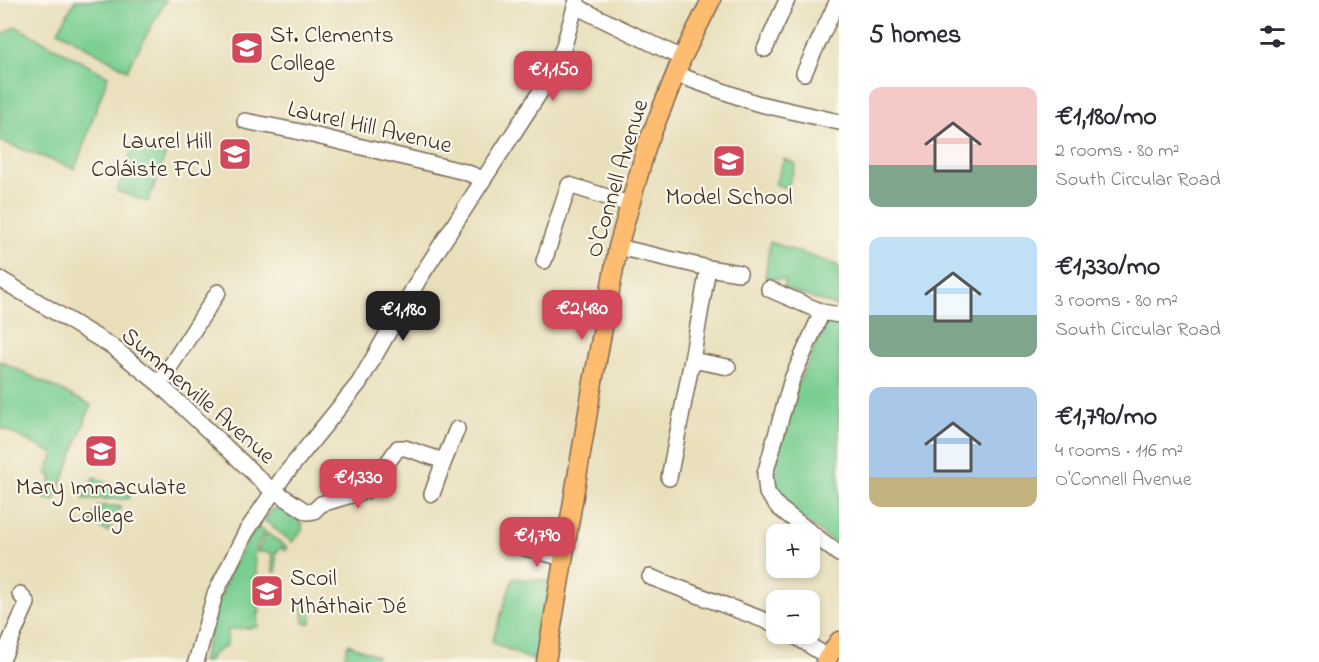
<!DOCTYPE html>
<html lang="en">
<head>
<meta charset="utf-8">
<style>
	body { margin:0; font-family:"Indie Flower",sans-serif; background:#f2f2f3; color:#2b2b33; height:100vh; display:flex; flex-direction:column; font-size:22px; white-space:nowrap }
	* { box-sizing:border-box; margin:0 }
	p { font-size:20px; color:#7c7c81 }
	.icon { flex:none; width:33px; height:33px; fill:none; stroke:currentColor; stroke-width:2; stroke-linecap:round; stroke-linejoin:round }
	.map { position:relative; flex:1; overflow:hidden }
	.panel { display:flex; flex-direction:column; background:#fff; width:480px }
	.panel>* { flex:none }
	.tools { position:absolute; left:766px; top:524px; display:grid; gap:12px }
	.tools a { display:grid; place-items:center; width:54px; height:54px; border-radius:12px; background:#fff; box-shadow:0 3px 9px #0003; font-size:30px }
	.price { position:absolute; translate:-50% -51px; padding:0 14px; border-radius:12px; background:#d1495b; color:#fff; font-size:20px; line-height:39px; filter:drop-shadow(0 2px 3px #0008) }
	.price::after { content:''; position:absolute; left:50%; top:36px; width:18px; height:14px; margin-left:-9px; background:inherit; clip-path:polygon(0 0,100% 0,50% 100%) }
	.price.selected { background:#222; color:#fff }
	ul { padding:0; list-style:none }
	li { display:flex; align-items:center; gap:18px; height:150px; padding:0 30px }
	li span { display:grid; place-items:center; flex:none; width:168px; height:120px; border-radius:12px; color:#555 }
	li>.icon { margin-inline-start:auto }
	span .icon { width:72px; height:72px; fill:#fffc; stroke-width:1 }
	li b { font-size:26px }
	h2 { display:flex; justify-content:space-between; align-items:center; height:72px; padding:0 30px; font-size:26px }
	main { display:flex; flex:1; min-height:0 }
	.map>svg:first-child { display:block }
	.green { fill:#79ce92; stroke:#5a7c58; stroke-width:1.5 }
	.lines { fill:none; stroke-linecap:round; stroke-linejoin:round }
	.minor-casing { stroke:#786955; stroke-width:18 }
	.major-casing { stroke:#786955; stroke-width:21 }
	.minor { stroke:#fff; stroke-width:15 }
	.major { stroke:#febc70; stroke-width:18 }
	.labels { text-anchor:middle; stroke-width:4.5; stroke-linejoin:round; paint-order:stroke }
	.poi-label { font-size:24px; fill:#3b2a1e; stroke:#fbf7ec; text-anchor:start }
	.street-label { font-size:24px; fill:#3b2a1e; stroke:#fbf7ec }
</style>
</head>
<body>
<main>
<div class="map">
<svg width="839" height="662" viewBox="0 0 839 662">
	<rect width="100%" height="100%" fill="#fbf7ec"/>
	<filter id="ink" filterUnits="userSpaceOnUse"><feTurbulence type="fractalNoise" baseFrequency=".0167" numOctaves="2"/><feDisplacementMap in="SourceGraphic" scale="12" xChannelSelector="R" yChannelSelector="G"/><feConvolveMatrix kernelMatrix="1 2 1 2 8 2 1 2 1" color-interpolation-filters="sRGB"/></filter>
	<filter id="wash" filterUnits="userSpaceOnUse"><feTurbulence type="fractalNoise" baseFrequency=".008" numOctaves="4" result="noise"/><feDisplacementMap in="SourceGraphic" scale="24" xChannelSelector="R" yChannelSelector="G"/><feGaussianBlur stdDeviation="1.35" result="paint"/><feColorMatrix in="noise" values="0 0 0 0 0 0 0 0 0 0 0 0 0 0 0 0 0 1.4 0 .05"/><feComposite in="paint" operator="in"/></filter>
	<g filter="url(#wash)">
		<rect width="100%" height="100%" fill="#e9dfbb"/>
		<path class="green" d="M75,0H166L127,70L58,31Z
			M15,26L108,76L75,169L0,141V37Z
			M134,144L165,156L148,202L117,191Z
			M784,159L796,164L787,188L775,184Z
			M770,242L839,266V307L783,288L785,280L765,277Z
			M825,324L839,326V546L780,503L772,485L792,397Z
			M0,361L91,405L55,501L43,498L52,477L46,473L54,454L0,427Z
			M94,477L131,494L128,499H83Z
			M98,506H121L108,532L90,523Z
			M280,507L302,524V531L292,542L264,520L272,510Z
			M258,527L265,532L256,547L254,554L260,613H257L258,627L228,630L227,645L213,654L208,662H202C214,615 226,564 258,527Z
			M267,533L288,548L284,551L282,547L276,552V572H273L271,552H257Z
			M513,578L550,581L536,662L492,642Z
			M313,599L311,623H304L302,600Z
			M348,644L377,656L375,662H343Z"/>
	</g>
	<g filter="url(#ink)">
		<g class="lines">
			<g class="minor-casing">
				<path id="minor" d="M576,5L585,11L682,58
					M765,49L787,0
					M804,73L838,0
					M675,74L756,103L839,122
					M245,121L296,131L465,172L483,179
					M618,247L708,268L739,273
					M544,261L569,185L629,204
					M708,268L692,360L728,367
					M0,279L113,347L159,384L267,486L307,512L314,511L321,504L368,490L398,448H405L444,461L432,494
					M769,289L822,312
					M839,315L822,312L792,379L765,474L767,493L779,508L839,554
					M159,384L218,292
					M444,461L457,429
					M669,478L692,360
					M518,546L563,558
					M650,577L777,625
					M790,633L828,657
					M1,662L27,603L20,594
					M196,662L215,594L246,532L283,477L359,383L419,279L544,86L563,49L577,0"/>
			</g>
			<g class="major-casing">
				<path id="major" d="M546,662L593,382L618,247L647,145L682,58L711,0
					M825,662L839,641"/>
			</g>
			<use href="#minor" class="minor"/>
			<use href="#major" class="major"/>
		</g>
	</g>
	<defs>
		<g id="school-square" transform="scale(1.725)"><rect x="-9" y="-9" width="18" height="18" rx="4" fill="#d1495b" stroke="#fbf7ec"/><path d="M0-5L7-2L0 1L-7-2ZM-4 1L0 2.5L4 1V4Q0 6-4 4Z" fill="#fff"/></g>
		<g id="university-square" transform="scale(1.725)"><rect x="-9" y="-9" width="18" height="18" rx="4" fill="#d1495b" stroke="#fbf7ec"/><path d="M0-5L7-2L0 1L-7-2ZM-4 1L0 2.5L4 1V4Q0 6-4 4Z" fill="#fff"/></g>
	</defs>
	<g fill-rule="evenodd">
		<use href="#school-square" x="247" y="48"/>
		<use href="#school-square" x="235" y="154"/>
		<use href="#school-square" x="729" y="161"/>
		<use href="#university-square" x="101" y="451"/>
		<use href="#school-square" x="267" y="591"/>
	</g>
	<g class="labels">
		<g class="poi-label">
			<text x="270" y="42">St. Clements<tspan x="270" dy="28">College</tspan></text>
			<text x="212" y="148" text-anchor="end">Laurel Hill<tspan x="212" dy="28">Coláiste FCJ</tspan></text>
			<text x="729" y="204" text-anchor="middle">Model School</text>
			<text x="101" y="494" text-anchor="middle">Mary Immaculate<tspan x="101" dy="28">College</tspan></text>
			<text x="290" y="585">Scoil<tspan x="290" dy="28">Mháthair Dé</tspan></text>
		</g>
		<g class="street-label">
			<text transform="translate(370 126) rotate(13)" y="8">Laurel Hill Avenue</text>
			<text transform="translate(616 178) rotate(-73)" y="8">O'Connell Avenue</text>
			<text transform="translate(199 395) rotate(41)" y="8">Summerville Avenue</text>
		</g>
	</g>
</svg>
<div class="tools">
<a>+</a>
<a>−</a>
</div>
<b class="price" style="left:553px;top:102px">€1,150</b>
<b class="price" style="left:582px;top:341px">€2,480</b>
<b class="price selected" style="left:403px;top:342px">€1,180</b>
<b class="price" style="left:358px;top:510px">€1,330</b>
<b class="price" style="left:537px;top:568px">€1,790</b>
</div>
<section class="panel">
<h2>5 homes<svg class="icon" aria-label="filters" viewBox="0 0 24 24"><path d="M4 7h16M4 17h16"/><circle cx="9" cy="7" r="2"/><circle cx="15" cy="17" r="2"/></svg></h2>
<ul>
<li><span style="background:linear-gradient(#f6c9c9 65%,#7fa58c 0)"><svg class="icon" aria-label="home" viewBox="0 0 24 24"><path d="M3 11l9-7 9 7M6 9v11h12V9"/></svg></span><div><b>€1,180/mo</b><p>2 rooms · 80 m²</p><p>South Circular Road</p></div></li>
<li><span style="background:linear-gradient(#bfe0f5 65%,#7fa58c 0)"><svg class="icon" aria-label="home" viewBox="0 0 24 24"><path d="M3 11l9-7 9 7M6 9v11h12V9"/></svg></span><div><b>€1,330/mo</b><p>3 rooms · 80 m²</p><p>South Circular Road</p></div></li>
<li><span style="background:linear-gradient(#a9c7e8 75%,#c2b280 0)"><svg class="icon" aria-label="home" viewBox="0 0 24 24"><path d="M3 11l9-7 9 7M6 9v11h12V9"/></svg></span><div><b>€1,790/mo</b><p>4 rooms · 116 m²</p><p>O'Connell Avenue</p></div></li>
</ul>
</section>
</main>
</body>
</html>
